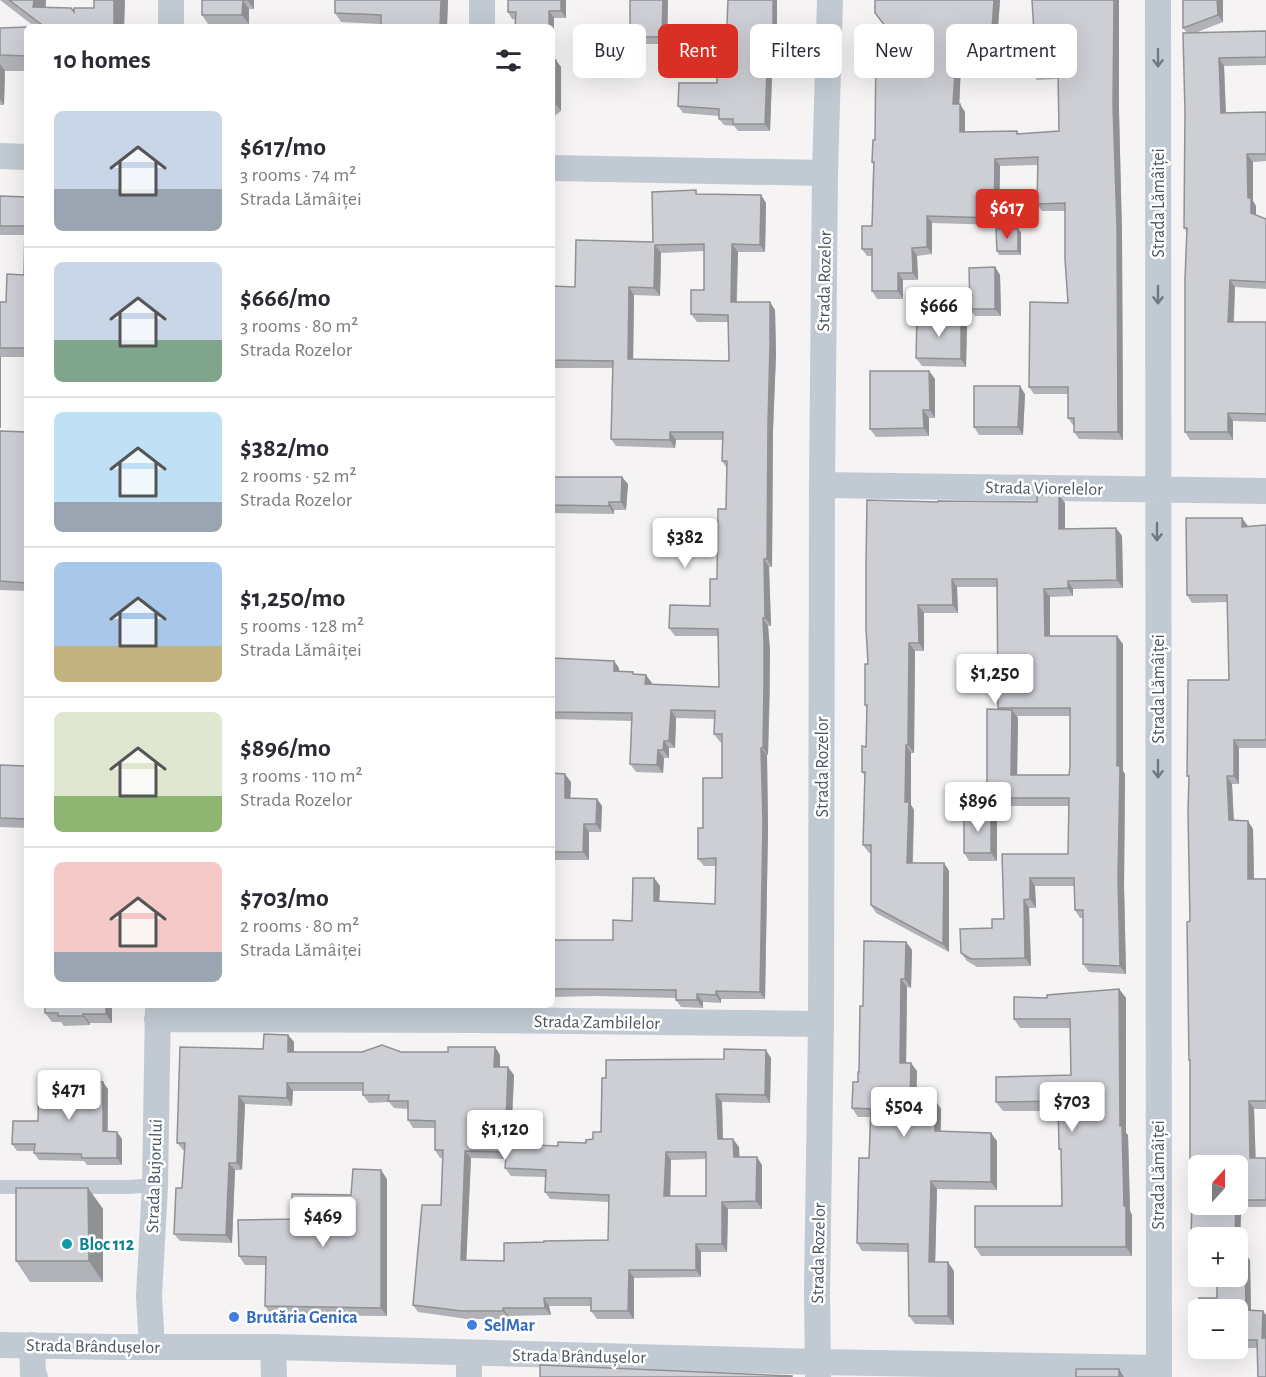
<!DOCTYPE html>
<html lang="en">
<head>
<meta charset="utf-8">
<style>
	body { margin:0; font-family:"Alegreya Sans",sans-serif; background:#f2f2f3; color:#2b2b33; height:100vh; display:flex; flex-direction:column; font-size:22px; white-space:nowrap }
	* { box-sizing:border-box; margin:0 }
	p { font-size:20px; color:#7c7c81 }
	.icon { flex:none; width:33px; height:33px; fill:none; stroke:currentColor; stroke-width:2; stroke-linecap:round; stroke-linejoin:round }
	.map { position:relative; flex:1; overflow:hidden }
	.panel { position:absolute; left:24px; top:24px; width:531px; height:984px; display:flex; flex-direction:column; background:#fff; border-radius:9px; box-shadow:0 6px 24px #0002 }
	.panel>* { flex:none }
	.hud { position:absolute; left:573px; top:24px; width:570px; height:54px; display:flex; gap:12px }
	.needle { width:39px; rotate:21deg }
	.tools { position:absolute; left:1188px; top:1155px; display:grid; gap:12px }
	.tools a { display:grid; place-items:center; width:60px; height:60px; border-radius:9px; background:#fff; box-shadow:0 6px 24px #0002; font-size:30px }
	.price { position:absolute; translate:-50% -51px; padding:0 14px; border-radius:6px; background:#fff; color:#222; font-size:20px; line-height:39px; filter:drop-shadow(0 2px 3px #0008) }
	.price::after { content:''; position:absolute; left:50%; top:36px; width:18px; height:14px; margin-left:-9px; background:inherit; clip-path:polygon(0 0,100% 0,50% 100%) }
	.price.on { background:#d93025; color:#fff }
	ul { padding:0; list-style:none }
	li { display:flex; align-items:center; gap:18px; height:150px; padding:0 30px }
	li+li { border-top:2px solid #e1e1e2 }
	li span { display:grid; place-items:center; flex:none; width:168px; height:120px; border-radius:9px; color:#555 }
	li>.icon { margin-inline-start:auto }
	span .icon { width:72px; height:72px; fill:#fffc; stroke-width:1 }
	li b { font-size:26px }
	h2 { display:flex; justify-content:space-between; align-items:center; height:72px; padding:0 30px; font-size:26px }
	.pill { padding:0 21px; border-radius:9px; background:#fff; box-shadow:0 6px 24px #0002; font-size:21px; line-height:54px }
	.pill.on { background:#d93025; color:#fff }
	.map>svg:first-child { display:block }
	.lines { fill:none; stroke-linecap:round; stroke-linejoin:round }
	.lane { stroke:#c1cad2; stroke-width:14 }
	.street { stroke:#c1cad2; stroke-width:26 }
	.wall { fill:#b0b2b7; fill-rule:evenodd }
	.shaded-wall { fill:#909195 }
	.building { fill:#cdcfd5; stroke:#909195; stroke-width:1.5; fill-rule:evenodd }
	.oneway { stroke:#6e7983 }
	.culture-dot { fill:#0f9aa8; stroke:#fff; stroke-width:2 }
	.shop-dot { fill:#3f7fe0; stroke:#fff; stroke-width:2 }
	.labels { text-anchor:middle; stroke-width:5; stroke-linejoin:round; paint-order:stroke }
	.street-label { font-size:18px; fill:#4a5661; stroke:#fff }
	.culture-label { font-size:18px; font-weight:bold; fill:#0d838f; stroke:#fff; text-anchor:start }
	.shop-label { font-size:18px; font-weight:bold; fill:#366cbe; stroke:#fff; text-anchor:start }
</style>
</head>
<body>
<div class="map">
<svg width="1266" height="1377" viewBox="0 0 1266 1377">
	<rect width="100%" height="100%" fill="#f5f3f3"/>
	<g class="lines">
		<path class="lane" d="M0,1187H129L155,1185"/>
		<path class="street" d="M1158,0L1159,1377
			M171,27V0
			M482,27V0
			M0,156L27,157
			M552,168L825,173
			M822,485L1266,491
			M157,1019L476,1020L821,1024
			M0,1345L115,1347H273L818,1362L1158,1368
			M32,1345L33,1374L35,1377
			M152,1347L149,1296L155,1185L158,1005
			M273,1347L274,1377
			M469,1353V1377
			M818,1377L817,1290L821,1024L822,485L825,173L830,0"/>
	</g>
	<path class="wall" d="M0,0H46V7L74,12L94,8V0H125L124,27H35Z
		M202,0H254V9H249V24H208L202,15Z
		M335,0H448L447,27H381V24L341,22L335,13Z
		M566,0V18H554L553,60L561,67V111L552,118V27L512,19L508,12Z
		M668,0L667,44H634L630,37Z
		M728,0H777V49L783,56L782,77H772L770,131H738L734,126L724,125L719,119V116L683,113L678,106L717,83L726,48Z
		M1000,0L995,67L961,64L959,104L965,112V132L1017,131L1019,134L1059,131L1058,79L1037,80L1032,73L1035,49L1032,0H1119V111L1122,234L1123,440L1079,439L1074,432V425H1073L1068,418V394H1034L1029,387L1068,303L1065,211H1042L1037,204L1038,165L1000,166L999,225L932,223V254L917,256L918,280H903V299H877L872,291V256H867L862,249L872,226L873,164L872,162L875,140L901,46L875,13Z
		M1223,0V22L1195,33L1266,31V65L1224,66L1226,113L1266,112V161L1253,162V201L1256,206V215L1266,219V289L1235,287L1234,322H1266V422L1233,421V440H1190L1185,432L1187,232L1184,228L1187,33L1183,28Z
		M27,27V71H5L4,105H0V28Z
		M698,194L761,195L766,203L765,252H738L737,302L775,310L776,354L773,430L772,567H769L771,626H768L770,650V692L768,755H767L768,829L765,999H721V1003L703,1002V1008L681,1007L676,1000V998L596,996L552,997V940H613L632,921L654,878L660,886L659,901L715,904L716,866H704L698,859L703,828L722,778V742H720L714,734L715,719L676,718L675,748H669V758H664L663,773L636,772L630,764L632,721L552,719V658L614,661L619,668V671L633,672L634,674L652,683L651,684L719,687L718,636H675L669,628L710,606L717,579L726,509L727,468L722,461L723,440H676L675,448L616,446L611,439L613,368H552V286L575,287L653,242ZM704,251V290L691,314L697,322H728L729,361L633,359L634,295L660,296L661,253Z
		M0,196L27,197V357H1V428H0V302H6L24,275L25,235H0Z
		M1021,232V255H999L997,251Z
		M995,267L1000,275L1001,316H975L970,309Z
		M961,318L967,326L966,367L922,366L916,358Z
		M929,371L935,379V418H929V436L876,437L870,429Z
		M1025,394L1023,435H979L974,427Z
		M0,431L27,432V591L0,590Z
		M552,477L628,484L626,510H614V514L552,513Z
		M1059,495L1065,503V529L1116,528L1122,536L1123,588L1073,589V596L1050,597V636L1123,644V771L1125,774L1124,886L1126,974L1089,972L1083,964V918H1080L1075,910L1074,886H1035L1036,908H1029L1031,966L977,967L967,961L961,953L1004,919L1002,854H1068L1069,806H992L987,798L999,710L998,708L997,587H957L958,613H924V651H915L914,753H911V805L914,810L913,863H944L949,871V952L876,913L871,905V853H869L863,845L865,776L862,772L866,747L867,709L865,705L868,664L938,502H1037ZM1017,716H1070V766L1069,775H1017L1018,718Z
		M1266,525V748H1239V784H1232L1234,821L1253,829L1254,879L1266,878V1109H1254L1255,1158H1266V1207H1240L1238,1203V1166H1198V1168H1195L1190,1160V1061L1189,1060L1190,921L1189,778L1187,776L1229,680L1228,602L1192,603L1187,595L1248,526V527Z
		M27,741V828L0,827V765L25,766Z
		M552,773L571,782L570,798L597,799L602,806L601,832H589V860H552Z
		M997,821V861H969L964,853Z
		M906,942L912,950L911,988L907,987L906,1063L917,1071L916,1100H935L941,1109V1132L997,1141V1190L937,1189L935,1262L954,1271V1325L915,1324L909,1316V1256L908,1252L862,1251L857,1243L869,1158L870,1117H858L852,1108L859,1072Z
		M1119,989L1126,998V1133L1128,1135L1130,1211L1132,1215V1256H981L975,1247L1062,1206L1061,1152L1059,1149L1058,1111H1003L996,1102L1071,1075L1070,1028H1020L1014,1019L1047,998Z
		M112,1005V1023H90V1025L64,1026L61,1022H52L45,1013Z
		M288,1035L294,1042V1052H448L495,1047L500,1055V1067L514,1075L511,1144L558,1146L586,1143L593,1139L601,1132L606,1078L724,1059L771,1058L770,1103L722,1102L723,1139L739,1147V1157L762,1165V1209H728L727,1252H701V1277L634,1278V1319H597L591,1311V1306H549L551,1315L508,1316L509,1319H467L418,1312L413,1305L441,1205L443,1158H440L435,1150V1128H413L408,1120V1109L394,1108L389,1102L369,1103L363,1095V1091H293L292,1106L245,1104L242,1170H235L232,1243L180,1241L174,1234L182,1188L185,1150H183L177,1143L263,1049ZM471,1158L506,1159L505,1168L511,1176L545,1177V1192L550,1199L609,1202L608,1240L544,1242L504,1261L466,1260ZM706,1159V1196H670L671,1160Z
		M108,1089V1131L117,1132L122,1139V1165H87L84,1161L39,1160L34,1153V1151H17L12,1144L38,1121Z
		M387,1179V1316L271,1315L265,1306L266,1265H245L239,1256L292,1219L351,1195Z
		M88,1188L103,1209V1282H30L16,1261Z
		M1241,1212L1240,1243H1238V1238H1198V1242H1196L1191,1234Z
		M1250,1260L1251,1310L1266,1315L1257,1348H1238V1310L1217,1298Z"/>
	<path class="shaded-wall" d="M34,0H46L44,22L33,7Z
		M114,0H125L124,27H114Z
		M243,0L249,9V24L242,15Z
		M247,0H254V9Z
		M441,0H448L447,27H440Z
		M561,0H566V18L561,11Z
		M663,0H668L667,44L662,37Z
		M773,0H777V56L773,49Z
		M994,0H1000L995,67L990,59Z
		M1114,0H1119V111L1122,234L1123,440L1118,432L1113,104Z
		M1217,0H1223V22L1218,15Z
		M549,11L554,18L553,67L552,66V27H549Z
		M778,49L783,56L782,77L778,70Z
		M956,57L961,64L959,112L953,104Z
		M1219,58L1224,66L1226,120L1221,113Z
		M556,60L561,67V111L556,104Z
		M0,64L5,71L4,105L0,99Z
		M767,70L772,77L770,131L765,124Z
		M960,104L965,112V139L960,132Z
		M1247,154L1253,162V201L1256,206V221L1251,213L1248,198Z
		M995,159L1000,166L999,225L994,218Z
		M761,195L766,203L765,252L760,245Z
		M927,216L932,223V254L927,247Z
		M1018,229L1021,232V255L1018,251Z
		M732,244L738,252L736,310L731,302Z
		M655,245L661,253L660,296L654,288Z
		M912,248L917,256L918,280L913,273Z
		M995,267L1000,275L1001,316L995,309Z
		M898,273L903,280V299L898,291Z
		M1230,280L1235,287L1233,329L1228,322Z
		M629,287L634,295L633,367L628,359Z
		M770,302L775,310L776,354L773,430L772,567L767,559Z
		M961,318L967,326L966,367L961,359Z
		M0,356L1,357V428L0,426Z
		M929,371L935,379V418L930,410Z
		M1020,386L1025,394L1023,435L1018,427Z
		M923,410L929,418V436L924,428Z
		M1228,413L1233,421V440L1228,432Z
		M670,432L676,440L675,448L670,440Z
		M622,477L628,484L626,510L621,502Z
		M1059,495L1065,503V537L1059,529Z
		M609,502L614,510V514L609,506Z
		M1242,518L1248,526V535L1242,527Z
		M1116,528L1122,536L1123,588L1117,580Z
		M764,559L769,567L771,626L765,618Z
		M952,579L957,587L958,613L953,605Z
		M1068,581L1073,589V596L1068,588Z
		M1044,589L1050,597V644L1045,636Z
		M918,605L924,613V651L919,643Z
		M763,618L768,626L770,650L768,755L763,748Z
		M1117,636L1123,644V771L1125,774L1124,886L1126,974L1120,966L1117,766Z
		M909,643L915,651L914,753L908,745Z
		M614,661L619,668V679L614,671Z
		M646,675L652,683L651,692L645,684Z
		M671,710L676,718L675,748L669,741Z
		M1012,710L1018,718L1017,783L1011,775Z
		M1234,740L1239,748V784L1234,776Z
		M664,741L669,748V758L663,750Z
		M906,745L911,753V805L914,810L912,871L907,863L905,802Z
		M761,748L767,755L768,829L765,999L760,992Z
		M658,750L664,758L663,773L657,765Z
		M565,774L571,782L570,805L565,798Z
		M1227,776L1232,784L1234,828L1229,820Z
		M597,799L602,806L601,832L596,824Z
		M991,813L997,821V861L991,853Z
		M1248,821L1253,829L1254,886L1248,879Z
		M584,824L589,832V860L583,852Z
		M944,863L949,871V952L943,944Z
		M654,878L660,886L659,909L654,901Z
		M1030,878L1035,886L1036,908L1030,899Z
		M1024,900L1029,908L1031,966L1025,958Z
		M906,942L912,950L911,988L905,979Z
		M901,979L907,987L906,1071L900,1063Z
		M1119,989L1126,998V1133L1128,1135L1130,1211L1132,1215V1256L1126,1247L1124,1206L1120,1126Z
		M716,991L721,999V1003L716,995Z
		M697,994L703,1002V1008L697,1000Z
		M106,1005H112V1023L106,1014Z
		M83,1014L90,1023V1025L83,1016Z
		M288,1035L294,1042V1060L288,1052Z
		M495,1047L500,1055V1075L494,1067Z
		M766,1050L771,1058L770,1103L765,1095Z
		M911,1063L917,1071L916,1108L910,1100Z
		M508,1067L514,1075L510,1159L505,1152Z
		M103,1082L108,1089L107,1138L103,1131Z
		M287,1083L293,1091L292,1106L287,1098Z
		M716,1094L722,1102L723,1147L718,1139Z
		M239,1096L245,1104L242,1170L237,1163Z
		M935,1100L941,1109L940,1140L935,1131Z
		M1249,1101L1254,1109L1256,1166L1250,1158Z
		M117,1132L122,1139V1165L117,1158Z
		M991,1133L997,1141V1190L991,1182Z
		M733,1139L739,1147L740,1165L734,1157Z
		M465,1151L471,1158L466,1268L461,1260Z
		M666,1152L671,1160L670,1204L664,1196Z
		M757,1157L762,1165V1209L756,1201Z
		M229,1163L235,1170L232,1243L226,1235Z
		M381,1170L387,1179V1316L381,1308Z
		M931,1181L937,1189L935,1270L929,1262Z
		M88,1188L103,1209V1282L89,1261Z
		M722,1202L728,1209L727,1252L722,1244Z
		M1236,1204L1241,1212L1240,1243L1238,1239V1238L1235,1235Z
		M696,1244L701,1252V1277L696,1270Z
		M1245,1253L1250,1260L1251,1318L1246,1310Z
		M948,1262L954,1271V1325L948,1316Z
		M629,1270L634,1278V1319L628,1311Z
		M544,1298L549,1306L551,1315L545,1308Z
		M503,1308L508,1316L509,1319L503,1311Z
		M1263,1311L1266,1315V1345L1262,1338Z
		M1119,1369L1124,1377H1119Z"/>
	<path class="building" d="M9,0H34L33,7L71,8L74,12V8H94V0H114V27H45Z
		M202,0H247H243L242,15H202Z
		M335,0H441L440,27H381V15L335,13Z
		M508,0H561V11H549V27H515L516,12H508Z
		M630,0H663L662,37H630Z
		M728,0H773V49H778V70H767L765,124H733V119H719V109L678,106L679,83H717V48H726Z
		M875,0H994L990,59L956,57L953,104H960V132L1017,131V134L1059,131L1058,72L1032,73L1030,49H1035L1032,0H1114L1113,104L1117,227L1118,432H1074V418H1068V387H1029L1030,302L1068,303L1065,259V203L1037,204L1038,157L995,159L994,218L927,216V247L912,248L913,273H898V291H872V249H862V226H872L874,162H872L873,140H875L876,45L901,46L875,13Z
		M1183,0H1217L1218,15L1183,28Z
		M27,27V56L0,55V28Z
		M1266,31V57L1219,58L1221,113L1266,112V154H1247L1248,198H1251V213L1266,219V282L1230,280L1228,322H1266V414L1228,413V432H1185V279L1187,228H1184L1185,112L1183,33Z
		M552,60H556V104L552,107Z
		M696,190V194L761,195L760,245L732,244L731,302H770V346L768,422L767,559H764L765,618H763L764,642V684L763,748H761L763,821L760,992L716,991V995L697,994V1000H676V990L590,989H552V940H613V920L632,921L633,878H654V901L715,904L716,858L698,859V828H703V778H722V734H714L715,711L671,710L669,741H664L663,750H658L657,765L630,764L632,713L552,712V658L614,661V671L633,672V674L646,675L645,684L719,687L718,629L669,628L670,605L710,606V579H717L718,509H726L727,461H722L723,432H670V440L611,439L613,361L552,360V286L575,287L576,240L653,242L652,192ZM704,244V290H691V314L728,315L729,361L628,359L629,287L654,288L655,245Z
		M0,196L27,197V348H0V302H6L7,274L24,275L25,226H0Z
		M996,229H1018V251H997Z
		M995,267V309H970L969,268Z
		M917,317L961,318V359L916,358Z
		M870,371H929L930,410H923L924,428L870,429Z
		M974,386H1020L1018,427H974Z
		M0,431L27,432V583L0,581Z
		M552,477H622L621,502H609V506L552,505Z
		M1037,495H1059V529L1116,528L1117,580L1068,581V588L1044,589L1045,636H1117V766H1120L1118,878L1120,966L1083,964V910H1075L1074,878H1030V899L1024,900L1025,958L971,959L961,953L960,929L992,928V919H1004L1002,854H1068L1069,798H987V709L1012,710L1011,775H1069L1070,766V708H998L997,579H952L953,605H918L919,643H909L908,745H906L905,802H909L907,863H944L943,944L871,905V845H863L865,772H862V746L866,747L867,705H865V664H868L866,628V564L867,500L938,502V501L1037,502Z
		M1186,518H1242V527L1266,525V740H1234V776H1227L1229,820L1248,821V879H1266V1101H1249L1250,1158H1266V1200H1238V1166H1226L1225,1160H1190V1060H1189L1187,922L1190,921L1188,811L1189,776H1187L1188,680H1229L1227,595H1187Z
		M26,741H27V819L0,818V765L25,766Z
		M552,773L565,774V798L597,799L596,824H584L583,852H552Z
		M964,813H991V853H964Z
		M864,941L906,942L905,979H901L900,1063H911L910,1100H935V1131L991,1133V1182L931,1181L929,1262H948V1316H909L908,1244L857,1243L859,1158H869L871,1109L852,1108L853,1082H858V1072H859L860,1006H863Z
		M1119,989L1120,1126H1122L1124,1206H1126V1247H975V1206H1062L1061,1149H1059L1058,1101L996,1102V1077L1071,1075L1070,1019H1014V997L1047,998V995Z
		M45,1005H106V1014H83V1016H58V1013H45Z
		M264,1034L288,1035V1052H362L382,1045L401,1052H448V1047H495L494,1067H508L505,1152L465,1151L461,1260L504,1261V1243L544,1242V1241L608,1240L609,1195L545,1192L546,1170L505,1168L507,1144L558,1146V1142L586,1143V1140L593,1139V1132H601L602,1078H606V1060L724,1059V1049L766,1050L765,1095L716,1094L718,1139H733L734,1157H757L756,1201L722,1202V1244H696V1270H629L628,1311H591V1298H544L545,1308H503V1311H462L413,1305L422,1205H441L443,1150H435V1121L408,1120V1101H388L389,1095H363V1083H287V1098L239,1096L237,1163H229L226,1235L174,1234L176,1188H182L185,1143H177L180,1047L263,1049ZM666,1152H706V1196H664Z
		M39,1080L103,1082V1131L117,1132V1158H82L81,1154L34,1153L35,1144H12L13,1121H38Z
		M353,1169L381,1170V1308L265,1306L266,1257L239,1256L238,1220L292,1219V1194L351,1195Z
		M16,1188H88L89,1261H16Z
		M1192,1203H1198V1204H1236L1235,1235L1191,1234Z
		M1238,1253H1245L1246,1310L1263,1311L1262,1338H1266V1377H1258L1257,1340H1238V1310H1199V1298H1217V1276H1238Z
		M540,1365L792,1376V1377H540Z
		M1076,1369H1119V1377H1076Z"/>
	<defs><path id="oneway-shaft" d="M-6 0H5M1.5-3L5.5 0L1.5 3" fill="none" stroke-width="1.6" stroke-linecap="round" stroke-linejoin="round" transform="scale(1.5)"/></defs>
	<g class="oneway">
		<use href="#oneway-shaft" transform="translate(1158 58) rotate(90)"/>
		<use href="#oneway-shaft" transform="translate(1158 295) rotate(90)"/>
		<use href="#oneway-shaft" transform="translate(1157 532) rotate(90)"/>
		<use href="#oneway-shaft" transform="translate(1158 769) rotate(90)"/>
	</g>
	<circle class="culture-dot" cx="67" cy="1244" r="6"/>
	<g class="shop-dot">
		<circle cx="234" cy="1317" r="6"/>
		<circle cx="472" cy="1325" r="6"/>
	</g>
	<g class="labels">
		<g class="street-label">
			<text transform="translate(1158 203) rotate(-90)" y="6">Strada Lămâiței</text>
			<text transform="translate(824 281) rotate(-89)" y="6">Strada Rozelor</text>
			<text transform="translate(1044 488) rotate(1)" y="6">Strada Viorelelor</text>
			<text transform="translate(1158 689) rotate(-90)" y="6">Strada Lămâiței</text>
			<text transform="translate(822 767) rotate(-90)" y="6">Strada Rozelor</text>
			<text transform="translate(597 1022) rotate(1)" y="6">Strada Zambilelor</text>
			<text transform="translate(1158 1175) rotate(-90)" y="6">Strada Lămâiței</text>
			<text transform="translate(154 1176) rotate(-88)" y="6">Strada Bujorului</text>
			<text transform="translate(818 1253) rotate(-89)" y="6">Strada Rozelor</text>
			<text transform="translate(93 1346) rotate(1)" y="6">Strada Brândușelor</text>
			<text transform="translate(579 1356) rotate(1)" y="6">Strada Brândușelor</text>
		</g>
		<g class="culture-label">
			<text x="79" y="1250">Bloc 112</text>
		</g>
		<g class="shop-label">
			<text x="246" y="1323">Brutăria Genica</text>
			<text x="484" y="1331">SelMar</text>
		</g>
	</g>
</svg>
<div class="tools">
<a><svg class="needle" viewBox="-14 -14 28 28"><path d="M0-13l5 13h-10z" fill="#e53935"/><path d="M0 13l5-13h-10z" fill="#7c7c81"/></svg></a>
<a>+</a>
<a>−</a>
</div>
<b class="price on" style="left:1007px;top:240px">$617</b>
<b class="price" style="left:939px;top:338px">$666</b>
<b class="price" style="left:685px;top:569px">$382</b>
<b class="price" style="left:995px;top:705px">$1,250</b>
<b class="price" style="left:978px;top:833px">$896</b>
<b class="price" style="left:69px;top:1121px">$471</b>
<b class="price" style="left:1072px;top:1133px">$703</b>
<b class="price" style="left:904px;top:1138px">$504</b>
<b class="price" style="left:505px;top:1161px">$1,120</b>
<b class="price" style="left:323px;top:1248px">$469</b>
<div class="hud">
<a class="pill">Buy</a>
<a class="pill on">Rent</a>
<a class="pill">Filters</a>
<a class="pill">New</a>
<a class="pill">Apartment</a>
</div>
<section class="panel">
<h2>10 homes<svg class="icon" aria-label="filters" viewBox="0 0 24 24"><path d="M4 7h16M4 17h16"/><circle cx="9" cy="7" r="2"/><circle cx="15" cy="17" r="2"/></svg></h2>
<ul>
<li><span style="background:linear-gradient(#c9d6e8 65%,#9aa5b1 0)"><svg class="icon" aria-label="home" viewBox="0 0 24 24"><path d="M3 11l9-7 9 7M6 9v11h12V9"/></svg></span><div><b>$617/mo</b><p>3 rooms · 74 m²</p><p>Strada Lămâiței</p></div></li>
<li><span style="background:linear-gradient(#c9d6e8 65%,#7fa58c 0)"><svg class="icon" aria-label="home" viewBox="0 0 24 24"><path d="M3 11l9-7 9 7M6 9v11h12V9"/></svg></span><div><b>$666/mo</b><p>3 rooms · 80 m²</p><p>Strada Rozelor</p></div></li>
<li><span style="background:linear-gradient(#bfe0f5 75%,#9aa5b1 0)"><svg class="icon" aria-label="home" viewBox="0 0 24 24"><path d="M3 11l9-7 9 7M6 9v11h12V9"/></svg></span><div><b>$382/mo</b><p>2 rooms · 52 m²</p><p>Strada Rozelor</p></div></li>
<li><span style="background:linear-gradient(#a9c7e8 70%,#c2b280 0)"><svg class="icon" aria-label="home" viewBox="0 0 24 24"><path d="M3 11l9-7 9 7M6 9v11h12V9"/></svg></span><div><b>$1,250/mo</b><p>5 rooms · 128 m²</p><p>Strada Lămâiței</p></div></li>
<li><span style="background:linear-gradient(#dfe7d0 70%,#8fb573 0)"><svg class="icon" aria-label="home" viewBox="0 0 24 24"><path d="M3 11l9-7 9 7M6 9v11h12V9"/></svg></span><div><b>$896/mo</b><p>3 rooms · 110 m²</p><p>Strada Rozelor</p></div></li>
<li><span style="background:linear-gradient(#f6c9c9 75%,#9aa5b1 0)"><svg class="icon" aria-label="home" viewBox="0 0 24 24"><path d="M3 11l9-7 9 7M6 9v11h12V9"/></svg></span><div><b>$703/mo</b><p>2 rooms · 80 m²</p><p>Strada Lămâiței</p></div></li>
</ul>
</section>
</div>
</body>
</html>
